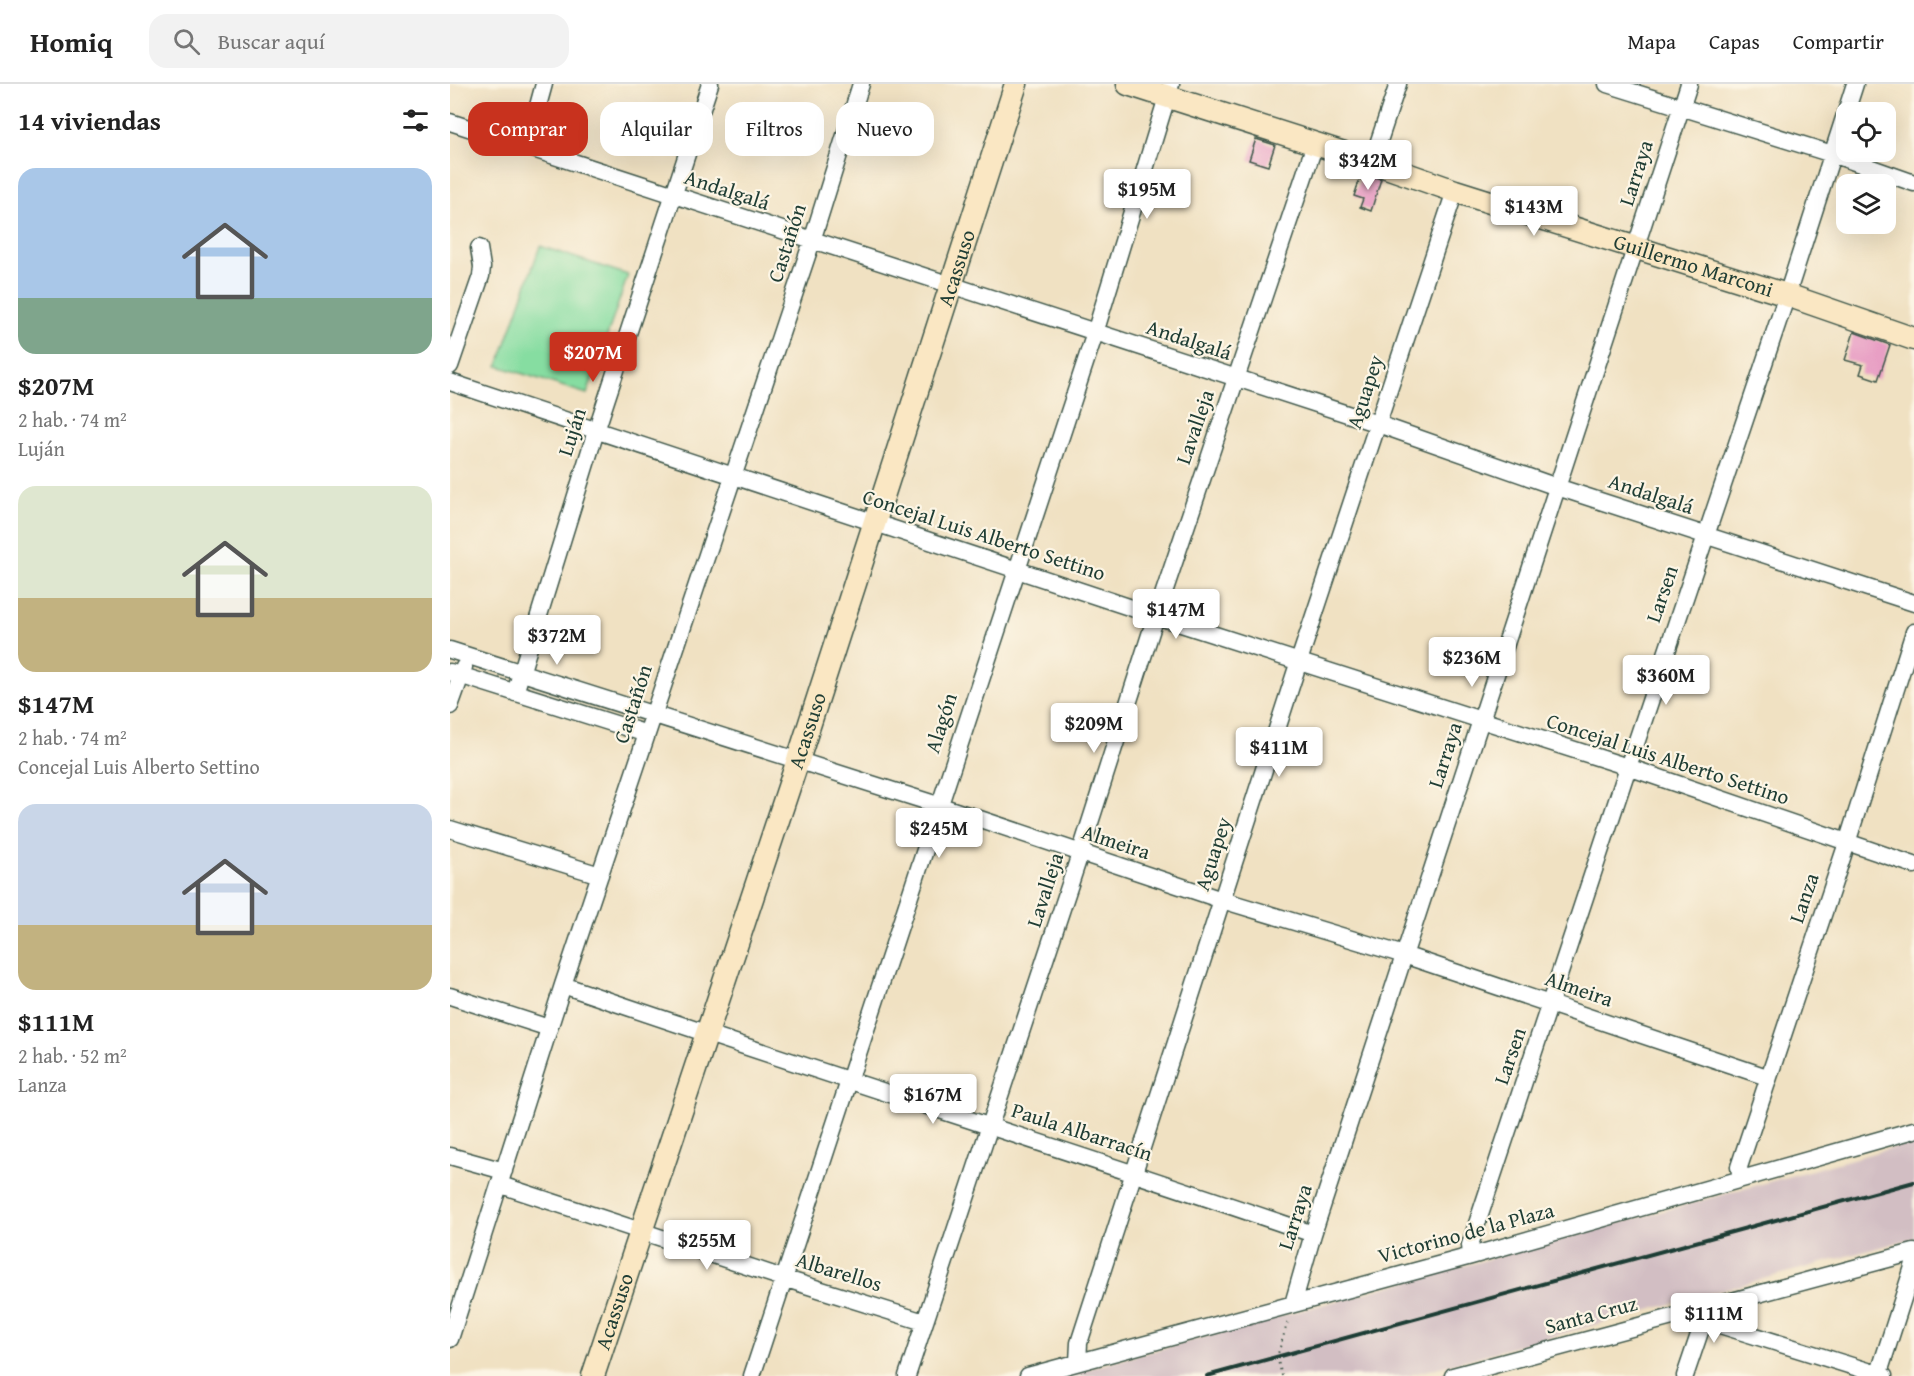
<!DOCTYPE html>
<html lang="es">
<head>
<meta charset="utf-8">
<style>
	body { margin:0; font-family:"Gentium Book Plus",serif; background:#f2f2f2; color:#222; height:100vh; display:flex; flex-direction:column; font-size:22px; white-space:nowrap }
	* { box-sizing:border-box; margin:0 }
	p { font-size:20px; color:#767676 }
	.icon { flex:none; width:33px; height:33px; fill:none; stroke:currentColor; stroke-width:2; stroke-linecap:round; stroke-linejoin:round }
	.map { position:relative; flex:1; overflow:hidden }
	.details { display:flex; flex-direction:column; background:#fff; width:450px }
	.details>* { flex:none }
	.top-card { position:absolute; left:18px; top:18px; width:570px; height:54px; display:flex; gap:12px }
	.fabs { position:absolute; left:1386px; top:18px; display:grid; gap:12px }
	.fabs a { display:grid; place-items:center; width:60px; height:60px; border-radius:12px; background:#fff; box-shadow:0 6px 24px #0002; font-size:30px }
	.price { position:absolute; translate:-50% -51px; padding:0 14px; border-radius:6px; background:#fff; color:#222; font-size:20px; line-height:39px; filter:drop-shadow(0 2px 3px #0008) }
	.price::after { content:''; position:absolute; left:50%; top:36px; width:18px; height:14px; margin-left:-9px; background:inherit; clip-path:polygon(0 0,100% 0,50% 100%) }
	.price.current { background:#c8321e; color:#fff }
	ul { padding:0; list-style:none }
	li { display:grid; align-content:center; gap:12px; height:318px; padding:0 18px }
	li span { display:grid; place-items:center; height:186px; border-radius:18px; color:#555 }
	li>.icon { margin-inline-start:auto }
	span .icon { width:108px; height:108px; fill:#fffc; stroke-width:1 }
	li b { font-size:26px }
	h2 { display:flex; justify-content:space-between; align-items:center; height:72px; padding:0 18px; font-size:26px }
	.chip { padding:0 21px; border-radius:18px; background:#fff; box-shadow:0 6px 24px #0002; font-size:21px; line-height:54px }
	.chip.current { background:#c8321e; color:#fff }
	header { display:flex; align-items:center; gap:36px; box-sizing:border-box; height:84px; padding:0 30px; background:#fff; border-bottom:2px solid #e0e0e0 }
	header strong { font-size:28px }
	nav { display:flex; gap:33px; margin-inline-start:auto; font-size:21px }
	.search { width:420px; height:54px; background:#f2f2f2; display:flex; align-items:center; gap:15px; box-sizing:border-box; padding:0 21px; border-radius:18px; color:#767676; font-size:22px }
	main { display:flex; flex:1; min-height:0 }
	.map>svg:first-child { display:block }
	.industrial { fill:#d2bec3 }
	.green { fill:#86dda1; stroke:#528d6a; stroke-width:1.5 }
	.building { fill:#e89fc4 }
	.lines { fill:none; stroke-linecap:round; stroke-linejoin:round }
	.street-casing { stroke:#3e5649; stroke-width:19 }
	.secondary-casing { stroke:#3e5649; stroke-width:25 }
	.path { stroke:#3e5649; stroke-width:2; stroke-dasharray:1.5 4.5; stroke-linecap:butt }
	.street { stroke:#fff; stroke-width:16 }
	.secondary { stroke:#fae7c3; stroke-width:22 }
	.rail { stroke:#1f3d34; stroke-width:4 }
	.labels { text-anchor:middle; stroke-width:4.5; stroke-linejoin:round; paint-order:stroke }
	.street-label { font-size:21px; fill:#1f3d34; stroke:#fcf5e5 }
</style>
</head>
<body>
<header>
<strong>Homiq</strong>
<div class="search"><svg class="icon" aria-label="search" viewBox="0 0 24 24"><circle cx="10" cy="10" r="6"/><path d="M15 15l6 6"/></svg>Buscar aquí</div>
<nav><a>Mapa</a><a>Capas</a><a>Compartir</a></nav>
</header>
<main>
<section class="details">
<h2>14 viviendas<svg class="icon" aria-label="filters" viewBox="0 0 24 24"><path d="M4 7h16M4 17h16"/><circle cx="9" cy="7" r="2"/><circle cx="15" cy="17" r="2"/></svg></h2>
<ul>
<li><span style="background:linear-gradient(#a9c7e8 70%,#7fa58c 0)"><svg class="icon" aria-label="home" viewBox="0 0 24 24"><path d="M3 11l9-7 9 7M6 9v11h12V9"/></svg></span><div><b>$207M</b><p>2 hab. · 74 m²</p><p>Luján</p></div></li>
<li><span style="background:linear-gradient(#dfe7d0 60%,#c2b280 0)"><svg class="icon" aria-label="home" viewBox="0 0 24 24"><path d="M3 11l9-7 9 7M6 9v11h12V9"/></svg></span><div><b>$147M</b><p>2 hab. · 74 m²</p><p>Concejal Luis Alberto Settino</p></div></li>
<li><span style="background:linear-gradient(#c9d6e8 65%,#c2b280 0)"><svg class="icon" aria-label="home" viewBox="0 0 24 24"><path d="M3 11l9-7 9 7M6 9v11h12V9"/></svg></span><div><b>$111M</b><p>2 hab. · 52 m²</p><p>Lanza</p></div></li>
</ul>
</section>
<div class="map">
<svg width="1464" height="1292" viewBox="0 0 1464 1292">
	<rect width="100%" height="100%" fill="#fcf5e5"/>
	<filter id="ink" filterUnits="userSpaceOnUse"><feTurbulence type="fractalNoise" baseFrequency=".0167" numOctaves="2"/><feDisplacementMap in="SourceGraphic" scale="12" xChannelSelector="R" yChannelSelector="G"/><feConvolveMatrix kernelMatrix="1 2 1 2 8 2 1 2 1" color-interpolation-filters="sRGB"/></filter>
	<filter id="wash" filterUnits="userSpaceOnUse"><feTurbulence type="fractalNoise" baseFrequency=".008" numOctaves="4" result="noise"/><feDisplacementMap in="SourceGraphic" scale="24" xChannelSelector="R" yChannelSelector="G"/><feGaussianBlur stdDeviation="1.35" result="paint"/><feColorMatrix in="noise" values="0 0 0 0 0 0 0 0 0 0 0 0 0 0 0 0 0 1.4 0 .05"/><feComposite in="paint" operator="in"/></filter>
	<g filter="url(#wash)">
		<rect width="100%" height="100%" fill="#f0e1c2"/>
		<path class="industrial" d="M1464,1058V1154L957,1292H613Z"/>
		<path class="green" d="M90,162L178,191L137,310L48,282Z"/>
		<g id="blocks">
			<path class="building" d="M806,55L825,61L818,82L799,76Z
				M912,89L931,95L921,127L910,123L913,115L904,112Z
				M1404,248L1440,261L1428,296L1410,290L1413,281L1395,276Z"/>
		</g>
	</g>
	<g filter="url(#ink)">
		<use href="#blocks" fill-opacity="0" stroke="#3e5649" stroke-width="1.5"/>
		<g class="lines">
			<g class="street-casing">
				<path id="street" d="M1157,0L1382,70L1464,99
					M0,38L928,340L1107,403L1464,519
					M77,62L94,0
					M922,78L948,0
					M0,282L31,192L32,183L29,164
					M0,298L706,532L1178,683L1464,781
					M0,566L488,721L772,816L954,871L1317,993
					M0,588L197,650
					M65,609L146,347L260,0
					M0,622L14,583
					M0,745L150,791
					M113,901C362,987 614,1064 863,1150
					M0,912L99,944
					M0,1072L54,1087
					M1291,1095L1289,1083L1397,759L1464,548
					M51,1101L333,1194L474,1238
					M1021,1172L1020,1161L1178,683L1337,211L1405,0
					M843,1220L863,1150L1239,0
					M1254,1236L1434,1292
					M0,1255L113,901L362,157L411,0
					M628,1278L629,1259L849,577L1005,107
					M302,1292L645,249L721,0
					M457,1292L630,770L706,532L865,60
					M578,1292L1021,1172L1464,1046
					M1003,1292L1464,1168
					M1235,1292L1254,1236L1251,1225
					M1428,1292L1464,1180"/>
			</g>
			<g class="secondary-casing">
				<g id="secondary">
					<path id="s1" d="M678,0L922,78L1005,107L1337,211L1464,255"/>
					<path id="s2" d="M143,1292L348,676L566,0"/>
				</g>
			</g>
			<path class="path" d="M832,1292L827,1273L838,1237"/>
			<use href="#street" class="street"/>
			<use href="#secondary" class="secondary"/>
			<path class="rail" d="M757,1292L1464,1098"/>
		</g>
	</g>
	<g class="labels">
		<g class="street-label">
			<text transform="translate(1186 89) rotate(-72)" y="7">Larraya</text>
			<text transform="translate(277 106) rotate(18)" y="7">Andalgalá</text>
			<text transform="translate(337 159) rotate(-72)" y="7">Castañón</text>
			<text dy="7" stroke="none"><textPath href="#s1" startOffset="594">Guillermo Marconi</textPath></text>
			<text dy="7" stroke="none"><textPath href="#s2" startOffset="1166">Acassuso</textPath></text>
			<text transform="translate(739 256) rotate(18)" y="7">Andalgalá</text>
			<text transform="translate(915 308) rotate(-72)" y="7">Aguapey</text>
			<text transform="translate(745 343) rotate(-71)" y="7">Lavalleja</text>
			<text transform="translate(122 348) rotate(-72)" y="7">Luján</text>
			<text transform="translate(1201 410) rotate(18)" y="7">Andalgalá</text>
			<text transform="translate(534 451) rotate(18)" y="7">Concejal Luis Alberto Settino</text>
			<text transform="translate(1212 510) rotate(-71)" y="7">Larsen</text>
			<text transform="translate(183 620) rotate(-72)" y="7">Castañón</text>
			<text transform="translate(491 639) rotate(-72)" y="7">Alagón</text>
			<text dy="7" stroke="none"><textPath href="#s2" startOffset="680">Acassuso</textPath></text>
			<text transform="translate(995 671) rotate(-72)" y="7">Larraya</text>
			<text transform="translate(1218 675) rotate(18)" y="7">Concejal Luis Alberto Settino</text>
			<text transform="translate(666 758) rotate(18)" y="7">Almeira</text>
			<text transform="translate(763 770) rotate(-72)" y="7">Aguapey</text>
			<text transform="translate(595 806) rotate(-72)" y="7">Lavalleja</text>
			<text transform="translate(1354 814) rotate(-71)" y="7">Lanza</text>
			<text transform="translate(1129 905) rotate(19)" y="7">Almeira</text>
			<text transform="translate(1060 972) rotate(-71)" y="7">Larsen</text>
			<text transform="translate(632 1048) rotate(18)" y="7">Paula Albarracín</text>
			<text transform="translate(845 1133) rotate(-72)" y="7">Larraya</text>
			<text transform="translate(1016 1149) rotate(-15)" y="7">Victorino de la Plaza</text>
			<text transform="translate(389 1188) rotate(17)" y="7">Albarellos</text>
			<text dy="7" stroke="none"><textPath href="#s2" startOffset="68">Acassuso</textPath></text>
			<text transform="translate(1141 1231) rotate(-15)" y="7">Santa Cruz</text>
		</g>
	</g>
</svg>
<div class="fabs">
<a><svg class="icon" aria-label="locate" viewBox="0 0 24 24"><circle cx="12" cy="12" r="6"/><path d="M12 2v4M12 18v4M2 12h4M18 12h4"/></svg></a>
<a><svg class="icon" aria-label="layers" viewBox="0 0 24 24"><path d="M12 4l9 5-9 5-9-5zM3 14l9 5 9-5"/></svg></a>
</div>
<b class="price" style="left:918px;top:107px">$342M</b>
<b class="price" style="left:697px;top:136px">$195M</b>
<b class="price" style="left:1084px;top:153px">$143M</b>
<b class="price current" style="left:143px;top:299px">$207M</b>
<b class="price" style="left:726px;top:556px">$147M</b>
<b class="price" style="left:107px;top:582px">$372M</b>
<b class="price" style="left:1022px;top:604px">$236M</b>
<b class="price" style="left:1216px;top:622px">$360M</b>
<b class="price" style="left:644px;top:670px">$209M</b>
<b class="price" style="left:829px;top:694px">$411M</b>
<b class="price" style="left:489px;top:775px">$245M</b>
<b class="price" style="left:483px;top:1041px">$167M</b>
<b class="price" style="left:257px;top:1187px">$255M</b>
<b class="price" style="left:1264px;top:1260px">$111M</b>
<div class="top-card">
<a class="chip current">Comprar</a>
<a class="chip">Alquilar</a>
<a class="chip">Filtros</a>
<a class="chip">Nuevo</a>
</div>
</div>
</main>
</body>
</html>
